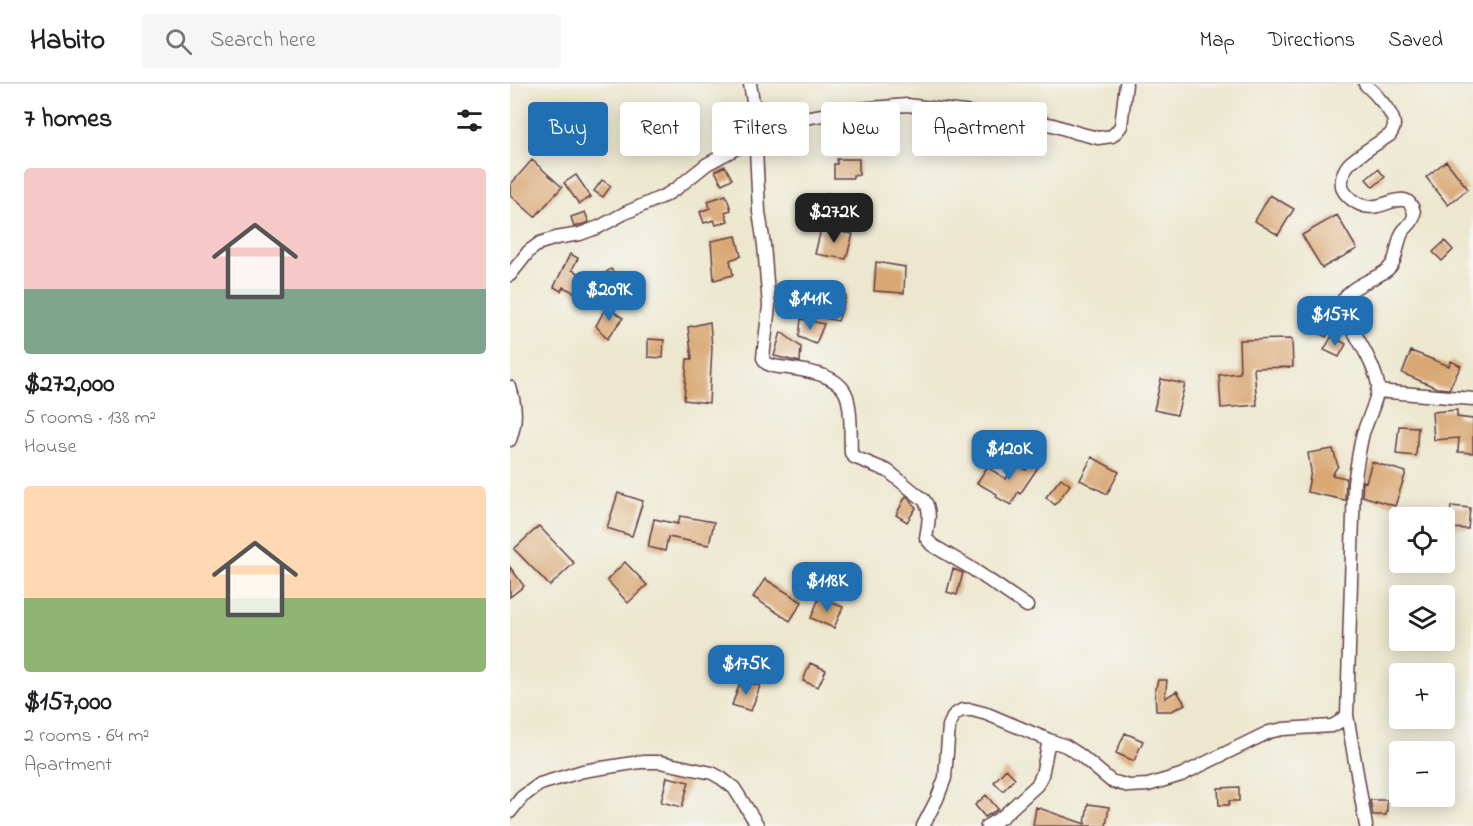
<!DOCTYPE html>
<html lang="en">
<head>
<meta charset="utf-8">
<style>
	body { margin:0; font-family:"Indie Flower",sans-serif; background:#f6f6f6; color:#202124; height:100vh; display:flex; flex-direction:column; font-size:22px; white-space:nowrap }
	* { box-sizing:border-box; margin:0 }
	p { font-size:20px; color:#757577 }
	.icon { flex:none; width:33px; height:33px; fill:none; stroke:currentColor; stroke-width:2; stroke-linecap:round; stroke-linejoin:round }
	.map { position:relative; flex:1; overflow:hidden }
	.side { display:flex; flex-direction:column; background:#fff; width:510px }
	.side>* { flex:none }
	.hud { position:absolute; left:18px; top:18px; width:570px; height:54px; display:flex; gap:12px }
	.buttons { position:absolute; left:879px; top:423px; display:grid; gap:12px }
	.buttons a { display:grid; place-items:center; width:66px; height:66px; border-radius:6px; background:#fff; box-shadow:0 3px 15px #0003; font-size:30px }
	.price { position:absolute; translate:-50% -51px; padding:0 14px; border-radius:12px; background:#1f6fb2; color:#fff; font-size:20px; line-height:39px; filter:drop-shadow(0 2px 3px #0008) }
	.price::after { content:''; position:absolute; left:50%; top:36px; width:18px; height:14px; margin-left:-9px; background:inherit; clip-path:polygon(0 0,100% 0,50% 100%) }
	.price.active { background:#222; color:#fff }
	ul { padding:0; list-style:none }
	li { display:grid; align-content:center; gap:12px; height:318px; padding:0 24px }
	li span { display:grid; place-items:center; height:186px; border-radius:6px; color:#555 }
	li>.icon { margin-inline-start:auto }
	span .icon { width:108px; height:108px; fill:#fffc; stroke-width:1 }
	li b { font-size:26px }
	h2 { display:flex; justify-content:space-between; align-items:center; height:72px; padding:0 24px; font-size:26px }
	.pill { padding:0 21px; border-radius:6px; background:#fff; box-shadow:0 3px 15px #0003; font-size:21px; line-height:54px }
	.pill.active { background:#1f6fb2; color:#fff }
	header { display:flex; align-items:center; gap:36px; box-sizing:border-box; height:84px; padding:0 30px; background:#fff; border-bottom:2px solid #e0e0e0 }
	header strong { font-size:28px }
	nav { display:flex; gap:33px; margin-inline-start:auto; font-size:21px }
	.search { width:420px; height:54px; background:#f6f6f6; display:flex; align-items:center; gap:15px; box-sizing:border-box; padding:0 21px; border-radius:6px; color:#757577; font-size:22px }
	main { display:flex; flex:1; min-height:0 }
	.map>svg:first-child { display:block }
	.building { fill:#d9a773 }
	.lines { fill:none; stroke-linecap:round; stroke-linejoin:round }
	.street-casing { stroke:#623d43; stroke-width:15 }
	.street { stroke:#fff; stroke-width:12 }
</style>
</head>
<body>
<header>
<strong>Habito</strong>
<div class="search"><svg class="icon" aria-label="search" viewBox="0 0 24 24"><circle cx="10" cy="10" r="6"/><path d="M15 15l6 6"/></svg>Search here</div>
<nav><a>Map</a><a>Directions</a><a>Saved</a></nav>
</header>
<main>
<section class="side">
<h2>7 homes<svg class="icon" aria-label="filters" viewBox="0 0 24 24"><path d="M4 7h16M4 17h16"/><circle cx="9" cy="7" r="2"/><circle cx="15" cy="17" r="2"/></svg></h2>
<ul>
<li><span style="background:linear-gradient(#f6c9c9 65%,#7fa58c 0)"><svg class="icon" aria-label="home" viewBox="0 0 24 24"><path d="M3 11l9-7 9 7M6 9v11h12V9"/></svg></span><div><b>$272,000</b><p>5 rooms · 138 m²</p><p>House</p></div></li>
<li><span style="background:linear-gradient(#ffd9b3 60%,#8fb573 0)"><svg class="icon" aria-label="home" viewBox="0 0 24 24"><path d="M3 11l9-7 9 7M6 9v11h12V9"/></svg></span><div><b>$157,000</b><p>2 rooms · 64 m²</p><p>Apartment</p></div></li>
</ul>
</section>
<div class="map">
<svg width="963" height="742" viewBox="0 0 963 742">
	<rect width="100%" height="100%" fill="#f6f6f2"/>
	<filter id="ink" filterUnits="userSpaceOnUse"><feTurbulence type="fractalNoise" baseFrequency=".0167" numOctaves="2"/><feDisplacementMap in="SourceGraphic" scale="12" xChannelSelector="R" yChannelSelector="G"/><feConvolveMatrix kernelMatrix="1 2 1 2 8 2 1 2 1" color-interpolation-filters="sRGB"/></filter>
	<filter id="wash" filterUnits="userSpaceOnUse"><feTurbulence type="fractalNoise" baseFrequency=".008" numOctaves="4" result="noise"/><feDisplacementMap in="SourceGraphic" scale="24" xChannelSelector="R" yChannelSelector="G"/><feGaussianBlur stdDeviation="1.35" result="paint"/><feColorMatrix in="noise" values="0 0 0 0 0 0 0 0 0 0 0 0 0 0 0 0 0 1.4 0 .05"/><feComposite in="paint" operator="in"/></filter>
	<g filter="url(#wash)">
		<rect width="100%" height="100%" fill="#ece7ce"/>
		<g id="blocks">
			<path class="building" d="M327,75H349V91H343V94H324V80H327Z
				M22,76L52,103L25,133L0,111V101Z
				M936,77L958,105L938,121L916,93Z
				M215,82L222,95L212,100L205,87Z
				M868,85L875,93L863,103L856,95Z
				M66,91L81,113L69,120L54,99Z
				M92,96L101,102L93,113L84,107Z
				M316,109L334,112L331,125L314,122Z
				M216,111L221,126L215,128L218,137L206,141L204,136L194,139L190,128L200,124L198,117Z
				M760,111L784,125L768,151L745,137Z
				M75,128L79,138L64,143L61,133Z
				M827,131L847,165L812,184L792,151Z
				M311,145L343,150L336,175L305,170Z
				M226,152L231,172L220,176L223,191L204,196L201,157Z
				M935,157L943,166L932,177L923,168Z
				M60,170L68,174L62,186L78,194L70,211L53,203L51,207L44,203Z
				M366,178L395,183L394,209L364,207Z
				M101,185L110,197L97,206L88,194Z
				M317,207L336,212L328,237L313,234Z
				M96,223L113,234L97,255L86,242Z
				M809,232L824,240L816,253L801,245Z
				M291,235L314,240L306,260L289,253Z
				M200,238L202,264L199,319L174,316L177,275H182L178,243Z
				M271,248L291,263L290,278L264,272Z
				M822,252L836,260L829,273L814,266Z
				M138,255L154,256L153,274L138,273Z
				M782,255L783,283L744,284L747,321L711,324L709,291L730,289L729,256Z
				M901,267L939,282L941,277L951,282L939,305L927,304L892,289Z
				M651,295L675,300L667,331L644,326Z
				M947,326V333L963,335V369L948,368L949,354L924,356L922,328Z
				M889,342L908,343L906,372L886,370Z
				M823,365L828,382L822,391L836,394L835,416L797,408L801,387L798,369Z
				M582,373L609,388L597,410L570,396Z
				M523,374L531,379L510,410L508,408L501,421L486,413L487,410L467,399L477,383L496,395L506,380L516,386Z
				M862,378L896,388L885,422L852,412L853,397L856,398Z
				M551,394L560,401L545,421L536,413Z
				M108,409L133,417L122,452L97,444Z
				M396,412L401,416L406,424L397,438L386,431Z
				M941,422L960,424L958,445L939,444Z
				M170,432L204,438L199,461L158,453L155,467L138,463L144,435L168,440Z
				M29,442L64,479L40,502L4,465Z
				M115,478L137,501L118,519L97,496Z
				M0,483L14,502L0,513Z
				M443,485L453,489L447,511L437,508Z
				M255,495L292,518L280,537L243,513Z
				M309,514L333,523L324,544L301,534Z
				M300,579L316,586L308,603L293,597Z
				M231,596L250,602L241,627L222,621Z
				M648,596H657L655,614L667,607L675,620L662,627H646L645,604H646Z
				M615,649L633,657L624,677L606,669Z
				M496,685L505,694L493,707L484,698Z
				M157,693L179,698L172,723L151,718Z
				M729,703V717H719V721H709L708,704Z
				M476,711L488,725L475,733L465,721Z
				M860,716H877V728H876V731H863Z
				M578,720L599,723L596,742H523L526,723L575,740Z"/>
		</g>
	</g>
	<g filter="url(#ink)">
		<use href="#blocks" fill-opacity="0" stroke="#623d43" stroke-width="1.5"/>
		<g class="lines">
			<g class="street-casing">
				<path id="street" d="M240,0L244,23L249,128L254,161L259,222L253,274L256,279L263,282C287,286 333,287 338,317C342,333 340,352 341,369L344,373L378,387L414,416C422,426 418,441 416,454L422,461L461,484L517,522
					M0,191L19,167L30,159L46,154L70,150L89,143L115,129L156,111L167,104L197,80L229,63L244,46L258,40L349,25L397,21L503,34L543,41L568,49L588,54L602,52L607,47L611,42L616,0
					M0,303C6,323 7,335 0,356
					M867,307L963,315
					M837,631L856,742
					M0,728L12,713L30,700L73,687L130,678H150L202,689L211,694L224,704L248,742
					M413,742L427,715L435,694L439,642L444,631L452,626H462L477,630L539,656L556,662L570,671L601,697L619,702L638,701L671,691L759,648L773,645L822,642L829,638L837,631L844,399C847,382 849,365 853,349C857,338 869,311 868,301C866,288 855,267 848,255C844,247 832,231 832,222C832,204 865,196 877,186C888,177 886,161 892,149C896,142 904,139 904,130C904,125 900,117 894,116C883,114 869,126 854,122C847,120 840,115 835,109C829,101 832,88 839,80C848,71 868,59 880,51C882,47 884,46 884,41C885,30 864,8 855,0
					M477,742L492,733L527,701L532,691L539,656"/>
			</g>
			<use href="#street" class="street"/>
		</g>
	</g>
</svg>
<div class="buttons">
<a><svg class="icon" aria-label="locate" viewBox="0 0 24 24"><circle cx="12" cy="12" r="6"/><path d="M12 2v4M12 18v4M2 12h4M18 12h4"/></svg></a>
<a><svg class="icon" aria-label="layers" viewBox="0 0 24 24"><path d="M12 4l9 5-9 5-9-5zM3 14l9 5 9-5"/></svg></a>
<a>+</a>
<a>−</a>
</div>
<b class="price active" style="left:324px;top:160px">$272K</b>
<b class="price" style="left:99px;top:238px">$209K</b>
<b class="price" style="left:300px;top:247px">$141K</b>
<b class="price" style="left:825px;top:263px">$157K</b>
<b class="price" style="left:499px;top:397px">$120K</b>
<b class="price" style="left:317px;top:529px">$118K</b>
<b class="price" style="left:236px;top:612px">$175K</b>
<div class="hud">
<a class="pill active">Buy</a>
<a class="pill">Rent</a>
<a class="pill">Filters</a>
<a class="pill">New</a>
<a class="pill">Apartment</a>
</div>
</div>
</main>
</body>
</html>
